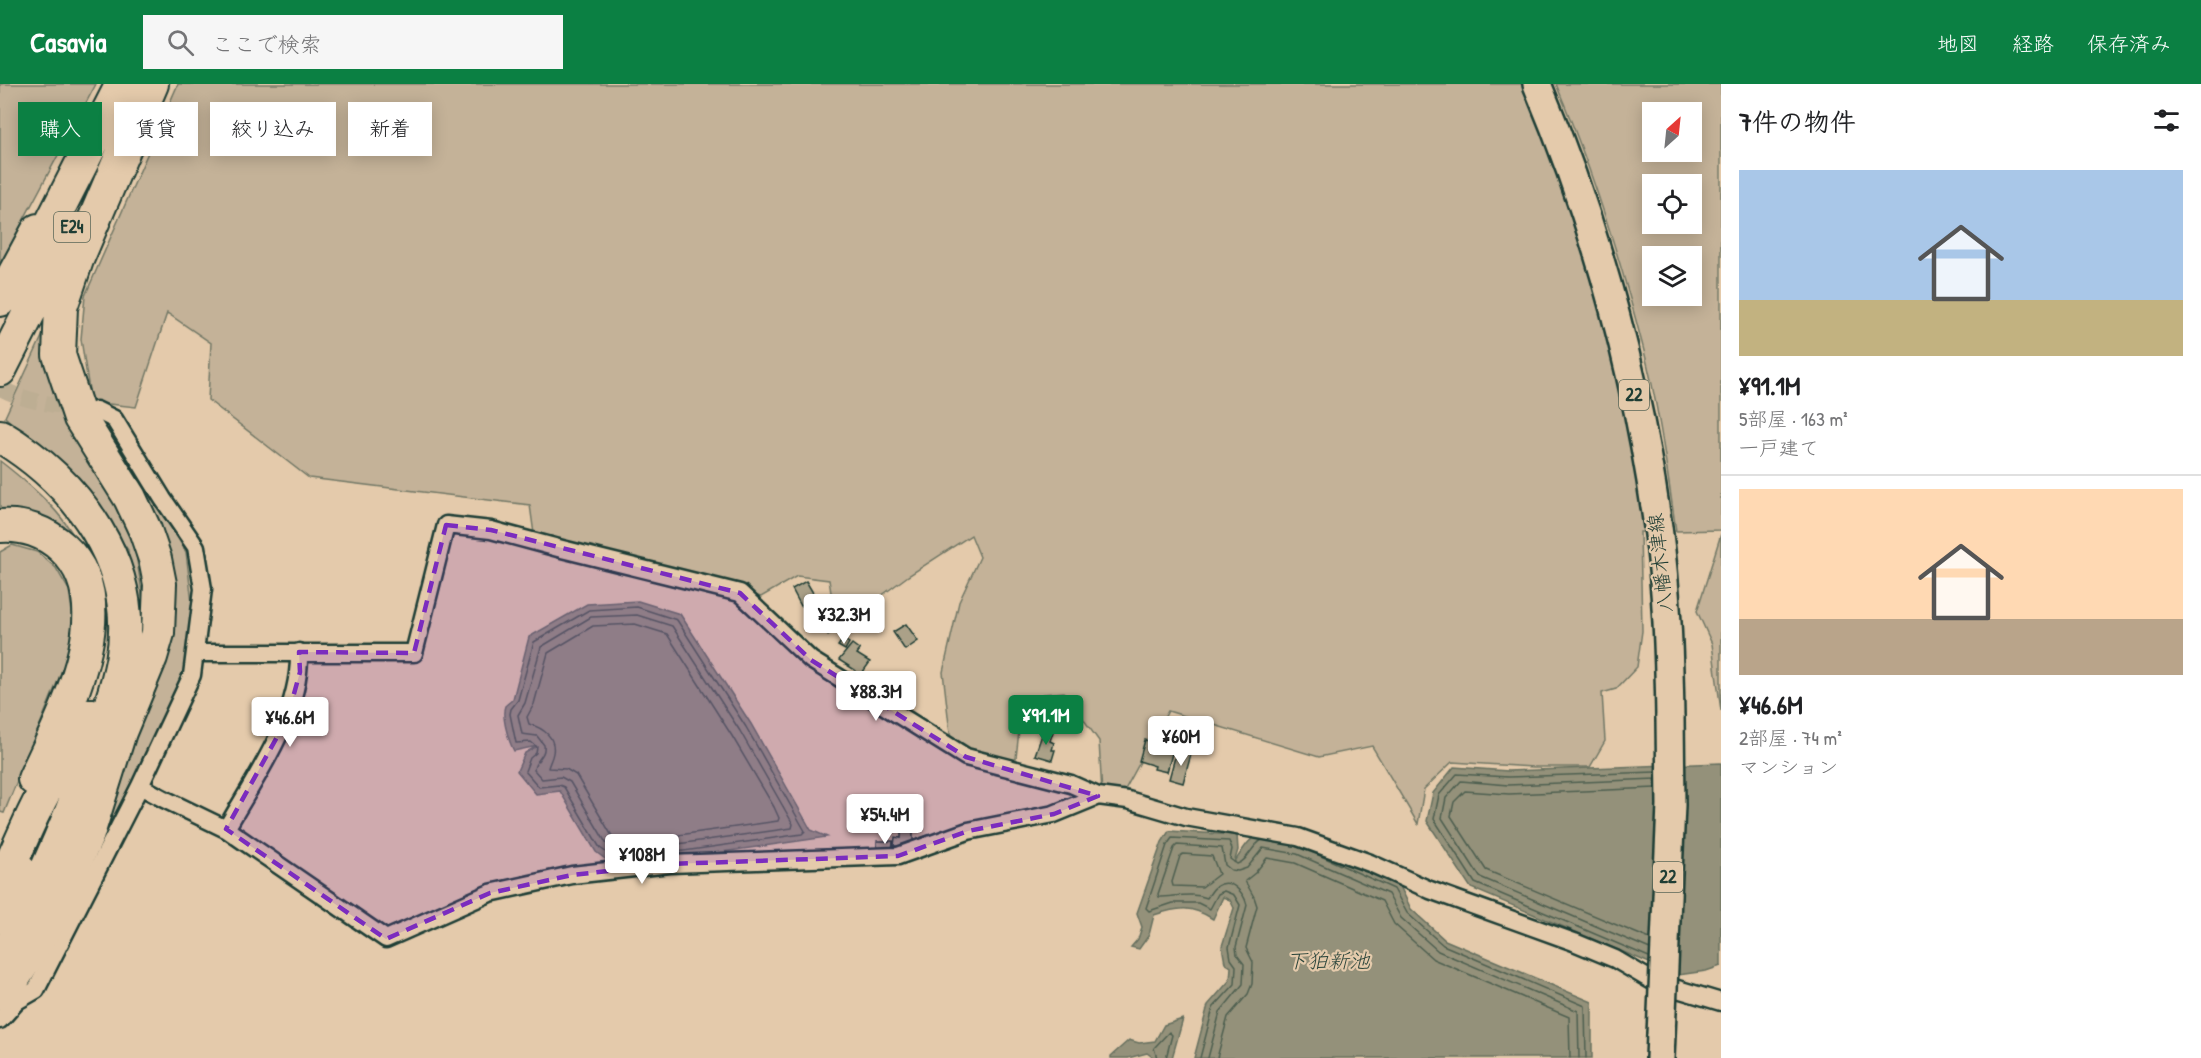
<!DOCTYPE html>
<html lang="ja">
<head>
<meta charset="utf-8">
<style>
	body { margin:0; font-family:"Patrick Hand","Klee One",sans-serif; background:#f6f6f6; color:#202124; height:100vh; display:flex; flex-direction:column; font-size:22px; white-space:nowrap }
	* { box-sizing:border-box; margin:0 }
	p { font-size:20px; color:#757577 }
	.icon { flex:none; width:33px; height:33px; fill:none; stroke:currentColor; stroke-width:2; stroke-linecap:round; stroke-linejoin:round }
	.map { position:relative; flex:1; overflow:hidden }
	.side { display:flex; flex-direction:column; background:#fff; width:480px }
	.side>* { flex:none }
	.top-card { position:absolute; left:18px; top:18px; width:570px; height:54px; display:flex; gap:12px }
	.needle { width:39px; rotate:27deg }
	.tools { position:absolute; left:1642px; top:18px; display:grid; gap:12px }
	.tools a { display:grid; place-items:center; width:60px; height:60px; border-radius:0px; background:#fff; box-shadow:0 3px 15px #0003; font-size:30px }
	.price { position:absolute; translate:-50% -51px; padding:0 14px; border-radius:6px; background:#fff; color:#222; font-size:20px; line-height:39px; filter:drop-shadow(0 2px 3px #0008) }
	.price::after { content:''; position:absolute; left:50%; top:36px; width:18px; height:14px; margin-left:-9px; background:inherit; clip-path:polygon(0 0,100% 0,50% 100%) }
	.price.on { background:#0b8043; color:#fff }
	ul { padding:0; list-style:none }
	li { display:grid; align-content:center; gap:12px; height:318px; padding:0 18px }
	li+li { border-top:2px solid #e0e0e0 }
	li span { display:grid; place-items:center; height:186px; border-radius:0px; color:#555 }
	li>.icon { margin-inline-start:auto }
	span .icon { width:108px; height:108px; fill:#fffc; stroke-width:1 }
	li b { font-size:26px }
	h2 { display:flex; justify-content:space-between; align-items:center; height:72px; padding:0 18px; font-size:26px }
	.tag { padding:0 21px; border-radius:0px; background:#fff; box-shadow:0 3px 15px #0003; font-size:21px; line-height:54px }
	.tag.on { background:#0b8043; color:#fff }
	header { display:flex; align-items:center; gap:36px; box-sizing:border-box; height:84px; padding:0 30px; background:#0b8043; color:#fff }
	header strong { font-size:28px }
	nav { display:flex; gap:33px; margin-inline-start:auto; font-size:21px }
	.search { width:420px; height:54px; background:#f6f6f6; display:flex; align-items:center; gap:15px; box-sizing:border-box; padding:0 21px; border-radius:0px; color:#757577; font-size:22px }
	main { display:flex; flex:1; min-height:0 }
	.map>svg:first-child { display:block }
	.green { fill:#c4b298; stroke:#727866; stroke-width:1.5; fill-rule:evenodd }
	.water { fill:#94917a; stroke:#656f5e; stroke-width:1.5 }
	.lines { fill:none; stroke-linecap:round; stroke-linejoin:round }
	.shore { stroke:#4e5f50; stroke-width:1.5 }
	.building { fill:#aba188; stroke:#1f3d34; stroke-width:1.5 }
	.street-tunnel { stroke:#bdae93; stroke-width:16; stroke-dasharray:16 8; stroke-linecap:butt }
	.street-casing { stroke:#1f3d34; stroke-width:21 }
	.primary-casing { stroke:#1f3d34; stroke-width:32 }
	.highway-casing { stroke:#1f3d34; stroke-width:36 }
	.street { stroke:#e4caab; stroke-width:16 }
	.primary { stroke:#e4caab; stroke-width:27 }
	.highway { stroke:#e4caab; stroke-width:32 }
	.primary-bridge-casing { stroke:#1f3d34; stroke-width:32; stroke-linecap:butt }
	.primary-bridge { stroke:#e4caab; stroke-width:27 }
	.marked { fill:#7b2cbf; fill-opacity:0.2; stroke:#7b2cbf; stroke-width:4.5; stroke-dasharray:12 8; stroke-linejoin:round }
	.labels { text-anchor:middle; stroke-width:4.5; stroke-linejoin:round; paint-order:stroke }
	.shield { fill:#e4caab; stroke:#5a6758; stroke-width:1.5 }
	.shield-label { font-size:18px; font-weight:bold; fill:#1f3d34 }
	.street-label { font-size:20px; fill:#1f3d34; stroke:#e4caab }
	.water-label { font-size:21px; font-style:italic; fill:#2b453b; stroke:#e4caab }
</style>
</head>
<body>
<header>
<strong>Casavia</strong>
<div class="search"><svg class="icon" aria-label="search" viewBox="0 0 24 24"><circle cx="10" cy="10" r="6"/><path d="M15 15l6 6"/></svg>ここで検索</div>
<nav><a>地図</a><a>経路</a><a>保存済み</a></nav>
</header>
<main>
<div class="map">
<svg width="1721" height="974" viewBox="0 0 1721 974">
	<rect width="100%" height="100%" fill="#e4caab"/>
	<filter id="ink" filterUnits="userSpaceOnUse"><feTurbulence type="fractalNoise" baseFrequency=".0167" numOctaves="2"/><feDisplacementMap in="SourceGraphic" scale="12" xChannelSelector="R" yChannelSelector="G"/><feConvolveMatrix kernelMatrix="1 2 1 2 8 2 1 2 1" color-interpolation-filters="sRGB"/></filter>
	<g filter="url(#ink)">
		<path class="green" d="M0,0H96L0,180Z
			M178,0H1527L1536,22L1618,271L1648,448H1640L1642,547L1637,583L1616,605L1602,609L1605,657L1590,683H1533L1452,678L1424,705L1418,740L1372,662L1319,673L1168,627L1122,711L1102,710L1099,657L1064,608L1043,610L1021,629L1015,683L951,658L943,588L959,518L980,473L971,451L908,492L828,551L822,539L832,515L829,496L797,492L761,513L534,450L530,421L309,394L208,316L211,259L167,229L136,323L91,318L81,255L85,212Z
			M1556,0H1721V446L1676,447C1667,386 1659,323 1643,263C1620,174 1592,85 1556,0ZM1653,28H1692V68H1653ZM1653,100H1692V140H1653ZM1653,172H1692V212H1653Z
			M51,233L109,404L134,458L144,521L138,555L128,466L82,401L5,333Z
			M96,332L111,339L186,468L194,536L188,584L176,618L86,785L173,535Z
			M0,377C32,402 72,435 84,475L0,433Z
			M1721,450V627L1712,560L1697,527Z
			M12,461L37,468L56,484L69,506L73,536L67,574L4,729L0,728V468Z"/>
		<path class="water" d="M638,517L680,530L751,640L811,746L827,753L616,783L596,768L560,707L536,710L517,687L525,669L537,662L514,667C509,658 501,632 505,622C506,621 512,616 513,615L529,553L587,520Z
			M1721,679V882L1706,887L1678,891L1471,804L1427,737L1433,709L1454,683L1508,687Z
			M1169,747L1237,751L1238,766L1234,779C1241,769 1247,756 1258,751C1279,742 1375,789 1399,800L1411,825L1445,856L1592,918V974H1194L1208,921L1230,896L1231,883L1225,879L1222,862L1234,824L1230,816L1223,813L1213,835C1191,821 1179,823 1154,831L1149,851L1139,865L1131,863L1138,855L1142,843L1137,829L1162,758Z
			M1183,935L1172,974H1154L1147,969L1128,974H1111V972L1129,956L1139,959L1155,957L1164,941Z"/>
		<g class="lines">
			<path class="shore" d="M637,531L672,542L740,647L793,740L792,744L620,768L606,759L570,698L561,693L542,695L534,686C534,676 546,673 544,661L537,652L522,650L518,631L525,619L541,563L591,533Z
				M635,540L667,550L732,652L774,723L779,734L778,737L622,759L612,752L576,691L566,685L548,684C549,679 552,675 553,669C556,653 543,644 529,640L527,633L534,620L548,569L593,542Z
				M1312,768L1394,805L1407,829L1443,861L1585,922L1586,974
				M1183,770L1212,772L1219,790L1202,803L1173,802L1172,798L1180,772Z
				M617,776L600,764L564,703L559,701L539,703L525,687L530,674L536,669L537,663L531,658L516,659L510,630L511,625L518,616L534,558L589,526L637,523L677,536L746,643L805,747L802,750L635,774
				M1650,855L1486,786L1451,732L1454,718L1465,707L1509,710L1656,704
				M1650,865L1480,793L1442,734L1446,714L1461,697L1508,701L1656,695
				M1649,873L1475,799L1434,735L1439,711L1457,690L1508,693L1656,688
				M1157,974L1154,964L1169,948L1172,951L1166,974
				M1200,974L1213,924L1235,900L1236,882L1231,875L1229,863L1240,821L1234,811L1224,807L1218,810L1210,825L1198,819H1173L1149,827L1146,824L1167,761L1172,754L1229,757L1232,765L1230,775L1237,780C1248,777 1251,762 1262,756
				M1208,974L1220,928L1243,900L1244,880L1237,871L1236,863L1247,821C1244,809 1231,793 1217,802C1212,805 1210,810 1207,814C1191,808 1175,813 1159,813L1158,810L1174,764L1177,761L1222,764L1225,781L1231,786L1238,787L1247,784L1263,764L1297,770L1388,810L1401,834L1438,867L1578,927L1579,974
				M1217,974L1228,933L1248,910L1252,900L1253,878L1246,864L1257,822L1254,813L1245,797L1255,789L1267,774L1295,779L1382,817L1394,840L1433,875L1569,933L1570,974"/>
		</g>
		<path class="building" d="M806,497L816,514L801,522L792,505Z
			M906,540L918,557L905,566L893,548Z
			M843,555L849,559L845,566L838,562Z
			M852,560L860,566L857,570L870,578L860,592L854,588L855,586L839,576Z
			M1023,617L1044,622L1040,641L1023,639V636L1018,635Z
			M1057,618L1072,622L1067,642L1049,638L1048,643L1043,641L1048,622L1056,624Z
			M1044,645L1053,648L1050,657L1054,659L1052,666H1055L1052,676L1035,671Z
			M1145,656L1165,661L1164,664L1173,666L1167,688L1154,685L1155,682L1139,677Z
			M1184,665L1192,667L1183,699L1169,695L1175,673L1181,675Z
			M901,741H913V762H894L895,753L901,754Z
			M877,757H893L892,766H877Z"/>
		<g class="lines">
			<path class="street-tunnel" d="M0,304C25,317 53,321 80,324"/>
			<g class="street-casing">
				<path id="street" d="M196,569H414L446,441L491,446L562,465L740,509L811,576L966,673L1071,700L1098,712L1128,716L1186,733L1298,753L1370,779L1430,806L1574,858L1615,875L1654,898L1721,918
					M140,702L164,715L226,745L386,855L490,809L572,791L670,780L898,772L968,747L1054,730L1098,712
					M226,745C256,692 301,630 299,568
					M0,936L17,917L36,906L140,702L192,591L203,505L196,463L163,415L114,335L96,326"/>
			</g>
			<g class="primary-casing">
				<path id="primary" d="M1537,0C1596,141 1637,292 1658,443C1667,507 1669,570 1670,634
					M1660,974L1661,951"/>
			</g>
			<g class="highway-casing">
				<path id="highway" d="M35,171L122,0
					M0,216L38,146
					M0,286L68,152
					M0,352C78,399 140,481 122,577C115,613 101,647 89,681C64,751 32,818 0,885
					M0,442C23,440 46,448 63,464C125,521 62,634 34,695
					M0,804C18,765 34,723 57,686C69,667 84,652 92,631
					M0,833L20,787
					M0,910L14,894L46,843L88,750L120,648L151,573L158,549L160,500L155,475L145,446L130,414L80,334L59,271L61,223L77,176L152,0"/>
			</g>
			<use href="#street" class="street"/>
			<use href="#primary" class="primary"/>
			<use href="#highway" class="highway"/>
			<g class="primary-bridge-casing">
				<path id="primary-bridge" d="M1661,951L1671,721L1670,634"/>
			</g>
			<use href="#primary-bridge" class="primary-bridge"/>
		</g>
	</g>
	<path class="marked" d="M446,441L491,446L740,509L811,576L966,673L1098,712L1054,730L968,747L898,772L670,780L572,791L490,809L386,855L226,745L287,635L300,588L299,568L414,569Z"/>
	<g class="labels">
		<g class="shield">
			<rect x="54" y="128" width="36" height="30" rx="4.5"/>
			<rect x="1619" y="296" width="30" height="30" rx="4.5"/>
			<rect x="1653" y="778" width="30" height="30" rx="4.5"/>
		</g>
		<g class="shield-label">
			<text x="72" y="149">E24</text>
			<text x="1634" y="317">22</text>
			<text x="1668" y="799">22</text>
		</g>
		<g class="street-label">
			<text transform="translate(1660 479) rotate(-96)" y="7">八幡木津線</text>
		</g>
		<g class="water-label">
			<text x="1328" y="884">下狛新池</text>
		</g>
	</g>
</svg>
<div class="tools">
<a><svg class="needle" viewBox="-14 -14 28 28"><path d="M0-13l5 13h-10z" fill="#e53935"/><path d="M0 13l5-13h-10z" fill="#757577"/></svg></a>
<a><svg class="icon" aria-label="locate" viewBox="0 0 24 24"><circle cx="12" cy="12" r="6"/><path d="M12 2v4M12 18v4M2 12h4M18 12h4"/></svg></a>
<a><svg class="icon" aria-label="layers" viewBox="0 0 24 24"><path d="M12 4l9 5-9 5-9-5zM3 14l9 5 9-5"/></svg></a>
</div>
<b class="price" style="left:844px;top:561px">¥32.3M</b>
<b class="price" style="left:876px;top:638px">¥88.3M</b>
<b class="price on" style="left:1046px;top:662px">¥91.1M</b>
<b class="price" style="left:290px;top:664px">¥46.6M</b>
<b class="price" style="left:1181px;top:683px">¥60M</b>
<b class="price" style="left:885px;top:761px">¥54.4M</b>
<b class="price" style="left:642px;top:801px">¥108M</b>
<div class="top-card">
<a class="tag on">購入</a>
<a class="tag">賃貸</a>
<a class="tag">絞り込み</a>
<a class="tag">新着</a>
</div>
</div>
<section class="side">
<h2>7件の物件<svg class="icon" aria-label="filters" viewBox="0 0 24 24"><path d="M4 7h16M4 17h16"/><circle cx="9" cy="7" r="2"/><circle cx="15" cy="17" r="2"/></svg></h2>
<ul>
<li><span style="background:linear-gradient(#a9c7e8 70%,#c2b280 0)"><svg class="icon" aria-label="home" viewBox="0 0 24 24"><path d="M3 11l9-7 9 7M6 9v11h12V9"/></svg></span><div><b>¥91.1M</b><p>5部屋 · 163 m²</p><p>一戸建て</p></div></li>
<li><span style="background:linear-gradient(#ffd9b3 70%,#b9a48a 0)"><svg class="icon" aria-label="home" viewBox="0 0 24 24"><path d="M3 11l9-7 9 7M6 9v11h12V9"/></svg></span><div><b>¥46.6M</b><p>2部屋 · 74 m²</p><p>マンション</p></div></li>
</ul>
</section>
</main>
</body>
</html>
